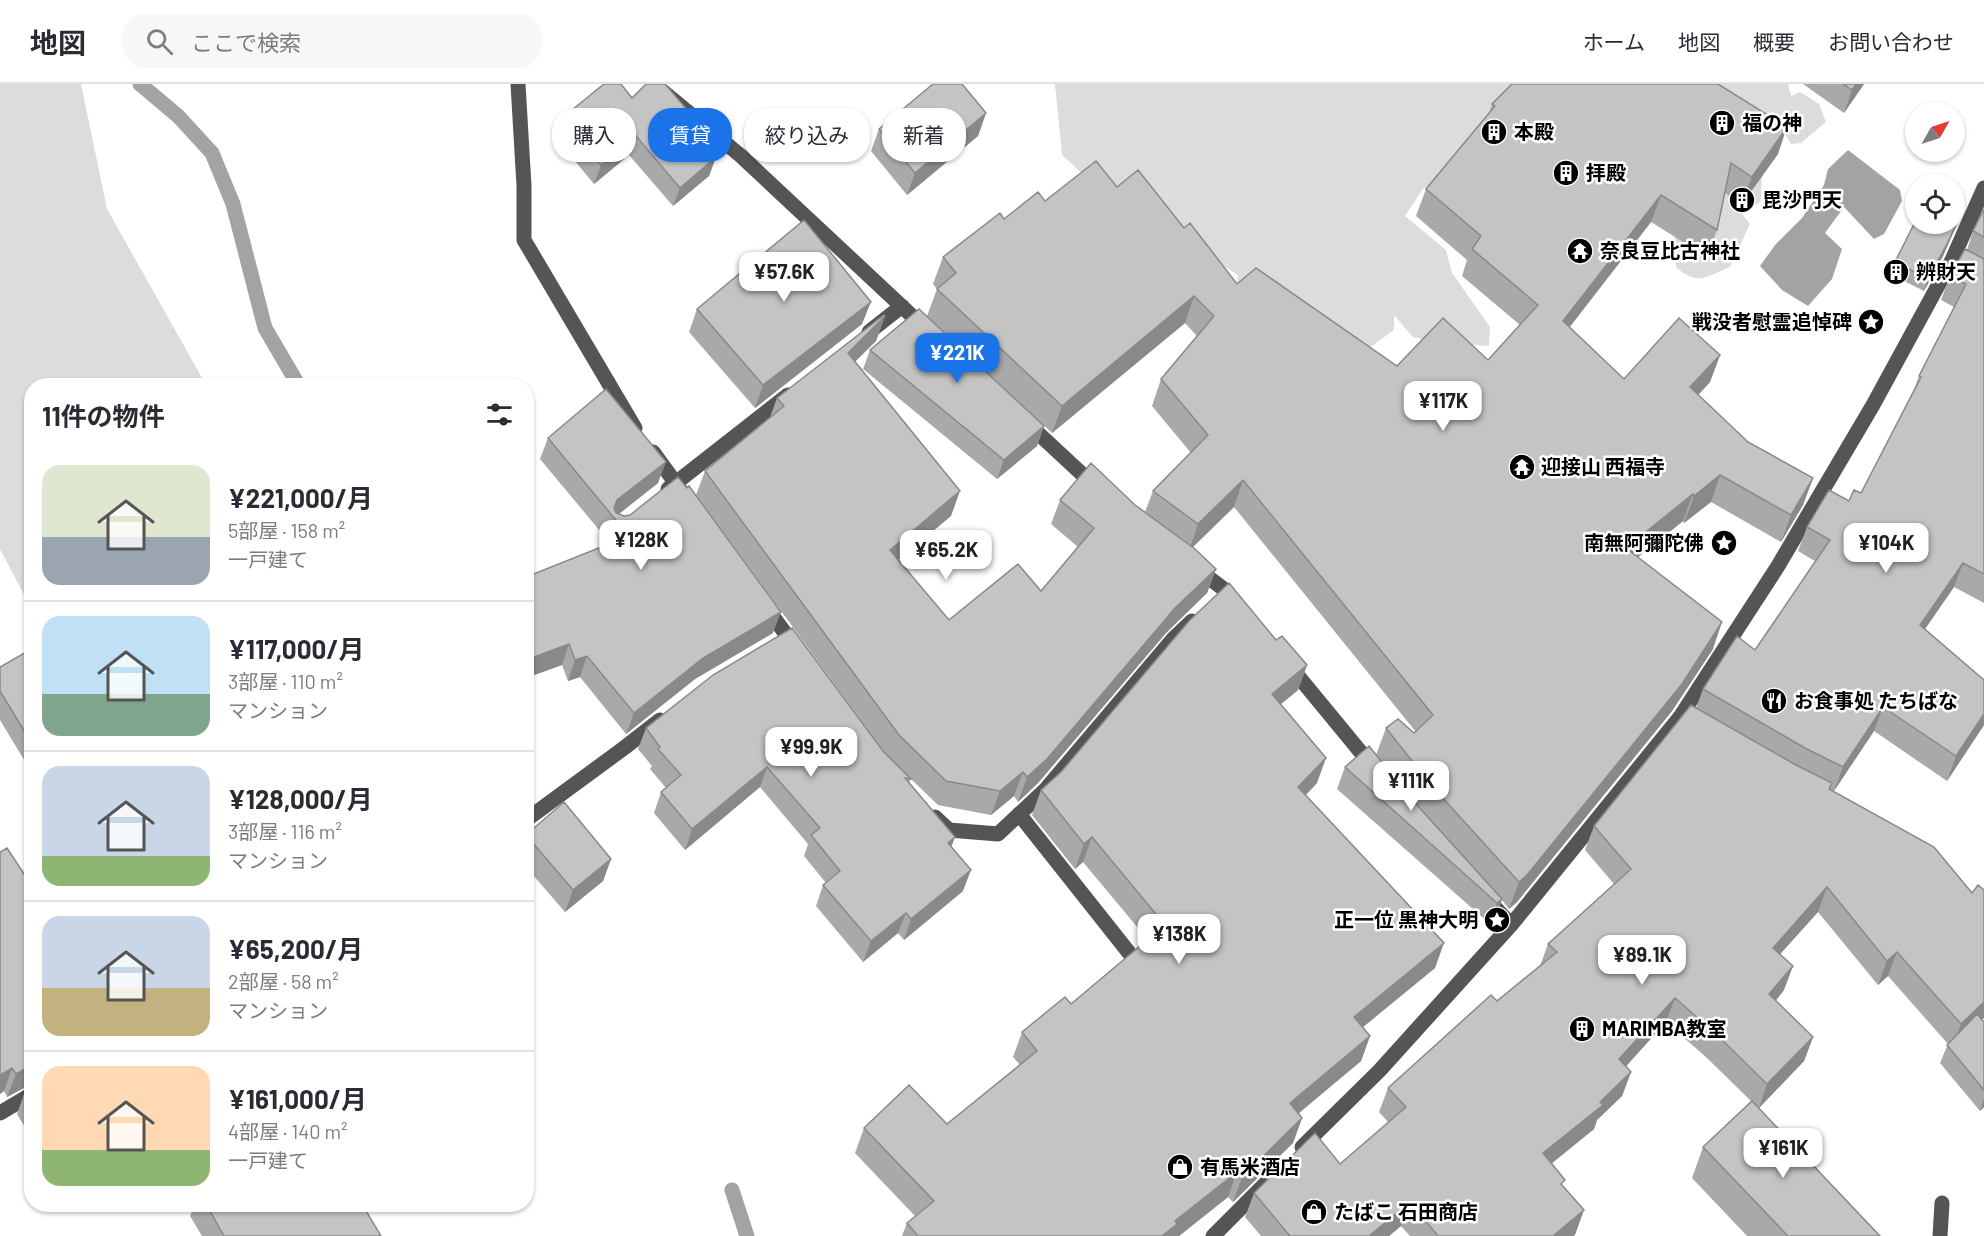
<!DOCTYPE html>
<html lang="ja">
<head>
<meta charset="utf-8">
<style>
	body { margin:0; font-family:Barlow,"Noto Sans JP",sans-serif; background:#f7f7f7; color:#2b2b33; height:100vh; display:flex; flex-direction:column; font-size:22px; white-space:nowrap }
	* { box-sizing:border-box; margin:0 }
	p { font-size:20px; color:#7c7c81 }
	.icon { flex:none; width:33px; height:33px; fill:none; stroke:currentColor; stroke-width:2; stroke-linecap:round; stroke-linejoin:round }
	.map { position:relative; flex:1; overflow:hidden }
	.panel { position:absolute; left:24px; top:294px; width:510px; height:834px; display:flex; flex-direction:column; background:#fff; border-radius:24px; box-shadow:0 2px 4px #0004 }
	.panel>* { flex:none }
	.top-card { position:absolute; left:552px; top:24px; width:570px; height:54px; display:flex; gap:12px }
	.needle { width:39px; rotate:51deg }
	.controls { position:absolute; left:1905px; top:18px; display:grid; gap:12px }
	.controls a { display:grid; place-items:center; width:60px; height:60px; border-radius:50%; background:#fff; box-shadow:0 2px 4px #0004; font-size:30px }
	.price { position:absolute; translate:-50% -51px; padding:0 14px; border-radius:12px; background:#fff; color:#222; font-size:20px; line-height:39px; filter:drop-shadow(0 2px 3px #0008) }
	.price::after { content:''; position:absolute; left:50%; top:36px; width:18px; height:14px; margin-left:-9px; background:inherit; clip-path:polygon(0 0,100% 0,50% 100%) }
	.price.current { background:#1a73e8; color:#fff }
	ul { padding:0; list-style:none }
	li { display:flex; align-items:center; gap:18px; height:150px; padding:0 18px }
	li+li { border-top:2px solid #e1e1e2 }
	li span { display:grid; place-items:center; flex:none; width:168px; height:120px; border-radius:18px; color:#555 }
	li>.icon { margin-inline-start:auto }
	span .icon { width:72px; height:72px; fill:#fffc; stroke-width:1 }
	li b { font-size:26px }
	h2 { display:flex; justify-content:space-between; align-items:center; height:72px; padding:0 18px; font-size:26px }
	.chip { padding:0 21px; border-radius:24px; background:#fff; box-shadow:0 2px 4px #0004; font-size:21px; line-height:54px }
	.chip.current { background:#1a73e8; color:#fff }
	header { display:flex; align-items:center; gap:36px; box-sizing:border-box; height:84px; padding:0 30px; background:#fff; border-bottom:2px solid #e1e1e2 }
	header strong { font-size:28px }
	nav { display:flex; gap:33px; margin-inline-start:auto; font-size:21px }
	.search { width:420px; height:54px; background:#f7f7f7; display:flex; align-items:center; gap:15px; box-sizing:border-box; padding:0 21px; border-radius:24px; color:#7c7c81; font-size:22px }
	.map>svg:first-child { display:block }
	.green { fill:#dcdcdc }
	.water { fill:#a3a3a3 }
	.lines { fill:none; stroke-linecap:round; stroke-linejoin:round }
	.stream { stroke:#a3a3a3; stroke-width:15 }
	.minor { stroke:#555; stroke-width:15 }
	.wall { fill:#a9a9a9 }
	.shaded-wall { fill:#898989 }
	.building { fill:#c4c4c4; stroke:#898989; stroke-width:1.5 }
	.labels { text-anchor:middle; stroke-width:5; stroke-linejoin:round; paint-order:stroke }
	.poi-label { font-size:20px; font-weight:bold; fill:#000; stroke:#fff; text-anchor:start }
</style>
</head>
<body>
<header>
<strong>地図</strong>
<div class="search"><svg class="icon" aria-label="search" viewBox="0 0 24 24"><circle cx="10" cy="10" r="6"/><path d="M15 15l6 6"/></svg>ここで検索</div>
<nav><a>ホーム</a><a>地図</a><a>概要</a><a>お問い合わせ</a></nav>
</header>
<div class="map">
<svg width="1984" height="1152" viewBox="0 0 1984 1152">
	<rect width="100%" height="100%" fill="#fff"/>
	<path class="green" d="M0,0H81L107,125L206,301L32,302L31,524L0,465Z
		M1055,0H1514L1497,16L1457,79L1422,106L1405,132L1446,166L1452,189L1490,243L1489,262L1438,259L1413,253L1394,231V246L1357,273L1235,218L1238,191L1203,169L1117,122L1062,71Z
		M1673,0H1788L1791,12L1800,8L1819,20L1826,38L1801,59L1791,60L1774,33L1759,37L1762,86L1761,117L1742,130L1750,140L1730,183C1706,193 1697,202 1676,183L1674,158L1680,138Z"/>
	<path class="water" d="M1848,66L1900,106L1902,117L1884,150L1874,155L1844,123L1825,149L1842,165L1832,195L1808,222L1782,206L1760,182L1775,161L1802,134L1824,101L1828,85Z"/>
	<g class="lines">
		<path class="stream" d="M140,0L178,32L212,69L233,120L265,244L299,302
			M732,1106L747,1152"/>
		<path class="minor" d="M518,0L524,102V156L635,344
			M654,0L741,72L927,246
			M869,248L902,222
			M1026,338L1096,403
			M653,368L685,412
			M668,405L788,311
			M1196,484L1225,506L1236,519
			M766,523L796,564
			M1289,581L1373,683
			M1019,730L1130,870
			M935,733L949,746L998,750L1045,706L1173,555L1192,537
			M526,736L624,664L660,636
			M1485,812L1511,841
			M0,1029L32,1010
			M1302,1063L1380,986L1511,841L1680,633L1778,482L1873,321L1952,176L1984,104
			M1213,1152L1266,1099
			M1940,1152L1942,1119"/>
	</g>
	<path class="wall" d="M1803,0H1864L1844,29Z
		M632,14L703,57L716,73L709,92L673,122L629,71L594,100L555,53L562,34Z
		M1492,20L1778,70L1742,120L1725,109L1717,146L1707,173L1651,138L1570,243L1624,295L1720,271L1710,298L1698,311L1748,358L1813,394L1803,421L1781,458L1711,418L1684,439L1683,437L1638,473L1713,565L1672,627L1517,818L1509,825L1502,816L1494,837L1490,840L1337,705L1345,683L1376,671L1386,644L1414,649L1416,648L1234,423L1192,463L1216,485L1207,509L1166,549L1038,699L1018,718L1014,712L991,731L938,721L911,695L909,699L955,753L951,763L963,807L904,856L898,849L863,878L816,822L823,801L826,799L804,772L808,760L760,703L685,766L654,729L661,708L666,704L650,685L652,682L638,665L646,644L883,667L888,673L696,411L705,387L770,333L777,314L885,232L876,257L855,278L951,432L898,476L949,536L1041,507L1078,463L1051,440L1060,416L1135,421L1145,428L1153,407L1191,369L1152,322L1161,295L1197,252L1185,239L1052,349L927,232L937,205L933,200L943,173L1004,135L1045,117L1117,103L1184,144L1237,200L1397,282L1488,276L1520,241L1462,192L1467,176L1416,132L1426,105L1489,30Z
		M986,29L978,52L907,111L871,67L879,45Z
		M1984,125V519L1954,503L1925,545L1984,596V641L1947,697L1874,647L1834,707L1830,706L1984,939V1023L1980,1027L1940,979L1948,960L1888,892L1878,901L1818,828L1780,870L1784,906L1776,917L1813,953L1804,977L1759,1024L1880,1152H1747L1692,1094L1703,1063L1751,1017L1707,974L1666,938L1626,982L1631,988L1622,1012L1597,1036L1594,1045L1552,1079L1563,1102L1575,1151L1573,1152H1410L1401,1142L1389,1152H1261L1245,1133L1254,1109L1340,1080L1388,1038L1379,1028L1388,1004L1540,882L1548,860L1614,800L1585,766L1594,742L1696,624L1703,605L1755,566L1815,477L1798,467L1807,443L1861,409L1911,314L1919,292L1954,223L1941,216L1950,192L1967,166L1973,147Z
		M1958,138L1943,172L1924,207L1890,190L1895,178Z
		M697,225L862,240L755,324L689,248Z
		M870,266L1044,342L1037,362L997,395L863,285Z
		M548,354L658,399L618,430L773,549L695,595L626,650L580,593L568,597L562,581L526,594L610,459L540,375Z
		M1276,556L1307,581L1298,606L1281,620L1317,699L1306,711L1435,884L1362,943L1370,952L1361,977L1299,1029L1302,1034L1293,1059L1233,1118L1228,1113L1179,1152H902L907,1139L915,1132L855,1069L864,1044L947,1040L1020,981L1013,973L1022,948L1071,920L1148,856L1083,778L1075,785L1032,731L1041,706Z
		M32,573V689L0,636V583Z
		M526,750L611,775L603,797L565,828L526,783Z
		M0,768L32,802V1000L7,1013L4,1007L0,1010Z
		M32,1003V1055L17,1030L25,1007Z
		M195,1120H362L381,1152H202L190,1132Z"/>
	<path class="shaded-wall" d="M1856,0H1864L1844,29L1852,6Z
		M986,29L978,52L907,111L915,89Z
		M1787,43L1778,70L1742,120L1752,93Z
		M706,48L699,67L700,53Z
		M636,52L629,71L594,100L601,81Z
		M716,73L709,92L673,122L680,104Z
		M1661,111L1651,138L1553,264L1563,237Z
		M1963,126L1943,172L1924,207L1928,195Z
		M1194,212L1185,239L1052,349L1062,322Z
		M871,218L862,240L755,324L763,301Z
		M885,232L876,257L839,293L848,269Z
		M1720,271L1710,298L1681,330L1690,303Z
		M1044,342L1037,362L997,395L1004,376Z
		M666,378L658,399L614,434L611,431L617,416Z
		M1720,391L1711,418L1684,439L1694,412Z
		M1813,394L1803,421L1781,458L1791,431Z
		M1243,396L1234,423L1189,467L1198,440Z
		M960,407L951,432L881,490L890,466Z
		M1693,410L1683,437L1616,491L1626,464Z
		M1963,479L1954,503L1911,565L1920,541Z
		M1216,485L1207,509L1166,549L1038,699L1018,718L1027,693L1175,524Z
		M781,528L773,549L695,595L626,650L634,629L703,574Z
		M1722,538L1713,565L1672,627L1517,818L1509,825L1519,798Z
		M569,560L562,581L526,594V576Z
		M587,572L580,593L568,597L575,576Z
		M1307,581L1298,606L1263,635L1272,610Z
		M1883,623L1874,647L1834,707L1843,683Z
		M1984,630V641L1947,697L1956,672Z
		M1326,674L1317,699L1289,728L1298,703Z
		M767,683L760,703L685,766L692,745Z
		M1023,688L1014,712L991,731L1000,707Z
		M955,753L947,774L948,759Z
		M1092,753L1083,778L1075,785L1084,760Z
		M611,775L603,797L565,828L573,806Z
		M971,786L963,807L904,856L911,835Z
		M1827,803L1818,828L1764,888L1773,864Z
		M1502,815L1494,837L1490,840L1497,819Z
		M906,829L898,849L863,878L871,857Z
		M1444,859L1435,884L1345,958L1354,933Z
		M1897,868L1888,892L1878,901L1887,877Z
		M1793,882L1784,906L1760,934L1769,910Z
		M1675,914L1666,938L1610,1000L1619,975Z
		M1984,918V934L1952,964L1961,940Z
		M533,943L526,962V946Z
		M1370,952L1361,977L1281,1044L1290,1019Z
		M1813,953L1804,977L1759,1024L1767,1000Z
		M32,981L31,1000L7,1013L16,990Z
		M12,984L4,1007L0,1010V991Z
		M1631,988L1622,1012L1597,1036L1594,1045L1535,1093L1543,1069L1600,1018Z
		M1984,1015V1023L1980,1027Z
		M1302,1034L1293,1059L1233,1118L1242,1093Z
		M1237,1088L1228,1113L1179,1152H1162L1175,1137Z
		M1410,1118L1401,1142L1389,1152H1369Z
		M1584,1126L1575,1151L1573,1152H1553Z"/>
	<path class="building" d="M604,0H621L632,14L646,0H665L706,48L700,53L716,73L680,104L636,52L601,81L562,34Z
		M933,0H962L986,29L915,89L879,45Z
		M1512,0H1718L1787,43L1752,93L1731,79L1717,146L1661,111L1563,237L1624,295L1679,234L1720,271L1690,303L1748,358L1813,394L1791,431L1720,391L1694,412L1693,410L1626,464L1722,538L1682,600L1527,791L1519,798L1431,701L1386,644L1398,635L1414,649L1433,631L1243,396L1198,440L1153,407L1208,351L1161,295L1214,232L1194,212L1062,322L937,205L956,189L943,173L1000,129L1004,135L1038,108L1045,117L1096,77L1117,103L1138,86L1184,144L1190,139L1237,200L1256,184L1397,282L1443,234L1488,276L1538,221L1472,165L1481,152L1426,105L1495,22L1492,20Z
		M1843,0H1856L1852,6Z
		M1954,120L1963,126L1947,160L1928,195L1895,178L1916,136V140H1954Z
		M1984,125V153L1973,147Z
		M804,136L871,218L763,301L697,225Z
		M1965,165L1984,175V490L1963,479L1920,541L1984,596V630L1956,672L1883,623L1843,683L1805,664L1703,605L1737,552L1755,566L1830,456L1807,443L1829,406L1849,417L1854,406L1861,409L1921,293L1919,292L1966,200L1950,192Z
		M919,225L1044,342L1004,376L870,266Z
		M884,231L885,232L848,269L960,407L890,466L949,536L1018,480L1041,507L1094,444L1060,416L1091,379L1135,421L1195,465L1216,485L1175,524L1047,675L1027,693L1023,688L1000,707L946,697L899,651L705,387L784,322L777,314Z
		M606,305L666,378L617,416L614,424L616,429L624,432L630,431L678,393L687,404L689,402L781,528L703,574L634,629L587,572L575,576L569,560L526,576V493L629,452L548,354Z
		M1229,499L1276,556L1282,552L1307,581L1272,610L1326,674L1298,703L1444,859L1354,933L1370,952L1290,1019L1302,1034L1242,1093L1237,1088L1175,1137L1177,1140L1162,1152H918L907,1139L934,1117L864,1044L909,1001L947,1040L1037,967L1022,948L1065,913L1071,920L1165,841L1092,753L1084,760L1041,706L1061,688L1189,537Z
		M792,544L883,667L911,695L905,694L955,753L948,759L971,786L911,835L906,829L871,857L823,801L840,787L811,751L820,744L767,683L692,745L661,708L681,691L658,665L660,663L646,644L713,591Z
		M28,567L32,573V660L0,607V583Z
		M1691,621L1796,681L1832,699L1829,705L1934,763L1972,809L1978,801L1984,806V918L1961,940L1897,868L1887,877L1827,803L1773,864L1793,882L1769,910L1813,953L1767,1000L1715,949L1675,914L1619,975L1631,988L1600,1018L1603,1021L1543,1069L1565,1096L1561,1100L1584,1126L1553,1152H1438L1410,1118L1369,1152H1290L1254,1109L1315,1049L1340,1080L1406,1023L1388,1004L1491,911L1497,917L1557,868L1548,860L1631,785L1594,742Z
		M1369,662L1415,719L1502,815L1497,819L1345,683Z
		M564,718L611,775L573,806L526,751Z
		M7,764L32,802V981L16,990L12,984L0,991V768Z
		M526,926L533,943L526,946Z
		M1977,930L1984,938V1006L1947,961Z
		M32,1003V1017L25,1007Z
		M1752,1017L1880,1152H1788L1703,1063Z
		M206,1120H362L381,1152H224Z"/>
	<defs>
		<g id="building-disc" transform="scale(1.35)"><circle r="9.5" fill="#000" stroke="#fff"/><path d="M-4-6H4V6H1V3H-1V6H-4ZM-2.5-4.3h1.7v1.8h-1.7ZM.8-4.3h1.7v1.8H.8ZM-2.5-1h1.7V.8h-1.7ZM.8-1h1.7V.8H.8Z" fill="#fff"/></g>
		<g id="temple-disc" transform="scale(1.35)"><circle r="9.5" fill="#000" stroke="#fff"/><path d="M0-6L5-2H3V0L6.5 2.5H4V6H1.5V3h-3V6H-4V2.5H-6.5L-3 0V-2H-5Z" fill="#fff"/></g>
		<g id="sight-disc" transform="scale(1.35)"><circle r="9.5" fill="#000" stroke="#fff"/><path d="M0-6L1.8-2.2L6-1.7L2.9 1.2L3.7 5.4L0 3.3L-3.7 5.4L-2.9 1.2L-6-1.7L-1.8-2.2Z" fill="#fff"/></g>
		<g id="restaurant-disc" transform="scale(1.35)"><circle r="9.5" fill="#000" stroke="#fff"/><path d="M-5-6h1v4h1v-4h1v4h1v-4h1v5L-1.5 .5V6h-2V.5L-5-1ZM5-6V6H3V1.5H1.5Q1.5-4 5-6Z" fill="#fff"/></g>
		<g id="shop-disc" transform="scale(1.35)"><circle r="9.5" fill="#000" stroke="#fff"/><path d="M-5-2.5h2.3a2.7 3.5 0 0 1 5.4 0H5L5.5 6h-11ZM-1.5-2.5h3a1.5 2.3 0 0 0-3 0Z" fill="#fff"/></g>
	</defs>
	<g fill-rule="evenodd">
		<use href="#building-disc" x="1722" y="39"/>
		<use href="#building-disc" x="1494" y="48"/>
		<use href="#building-disc" x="1566" y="89"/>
		<use href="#building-disc" x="1742" y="116"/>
		<use href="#temple-disc" x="1580" y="167"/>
		<use href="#building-disc" x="1896" y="188"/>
		<use href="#sight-disc" x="1871" y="238"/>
		<use href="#temple-disc" x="1522" y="383"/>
		<use href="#sight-disc" x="1724" y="459"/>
		<use href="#restaurant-disc" x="1774" y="617"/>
		<use href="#sight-disc" x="1497" y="836"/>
		<use href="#building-disc" x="1582" y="945"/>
		<use href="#shop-disc" x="1180" y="1083"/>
		<use href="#shop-disc" x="1314" y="1128"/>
	</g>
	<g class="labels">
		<g class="poi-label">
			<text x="1742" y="46">福の神</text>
			<text x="1514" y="55">本殿</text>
			<text x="1586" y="96">拝殿</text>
			<text x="1762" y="123">毘沙門天</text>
			<text x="1600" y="174">奈良豆比古神社</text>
			<text x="1916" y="195">辨財天</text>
			<text x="1852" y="245" text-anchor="end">戦没者慰霊追悼碑</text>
			<text x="1541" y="390">迎接山 西福寺</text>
			<text x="1704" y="466" text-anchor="end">南無阿彌陀佛</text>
			<text x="1794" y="624">お食事処 たちばな</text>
			<text x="1478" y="843" text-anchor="end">正一位 黒神大明</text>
			<text x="1602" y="952">MARIMBA教室</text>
			<text x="1200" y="1090">有馬米酒店</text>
			<text x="1334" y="1135">たばこ 石田商店</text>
		</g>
	</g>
</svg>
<div class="controls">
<a><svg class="needle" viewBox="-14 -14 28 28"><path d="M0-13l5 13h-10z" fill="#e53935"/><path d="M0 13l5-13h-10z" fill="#7c7c81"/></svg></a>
<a><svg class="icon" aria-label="locate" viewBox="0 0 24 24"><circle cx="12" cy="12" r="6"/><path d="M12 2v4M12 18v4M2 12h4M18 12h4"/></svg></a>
</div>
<b class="price" style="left:784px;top:219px">¥57.6K</b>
<b class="price current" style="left:957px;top:300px">¥221K</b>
<b class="price" style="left:1443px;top:348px">¥117K</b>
<b class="price" style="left:641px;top:487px">¥128K</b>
<b class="price" style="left:1886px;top:490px">¥104K</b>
<b class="price" style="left:946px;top:497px">¥65.2K</b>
<b class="price" style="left:811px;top:694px">¥99.9K</b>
<b class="price" style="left:1411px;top:728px">¥111K</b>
<b class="price" style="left:1179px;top:881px">¥138K</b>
<b class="price" style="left:1642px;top:902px">¥89.1K</b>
<b class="price" style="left:1783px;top:1095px">¥161K</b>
<div class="top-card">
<a class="chip">購入</a>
<a class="chip current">賃貸</a>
<a class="chip">絞り込み</a>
<a class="chip">新着</a>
</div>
<section class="panel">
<h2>11件の物件<svg class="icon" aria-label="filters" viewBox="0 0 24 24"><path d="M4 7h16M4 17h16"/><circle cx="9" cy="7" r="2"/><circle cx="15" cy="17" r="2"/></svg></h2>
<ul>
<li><span style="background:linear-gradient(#dfe7d0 60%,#9aa5b1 0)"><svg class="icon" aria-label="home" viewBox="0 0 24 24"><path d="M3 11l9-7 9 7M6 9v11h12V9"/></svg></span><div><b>¥221,000/月</b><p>5部屋 · 158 m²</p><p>一戸建て</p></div></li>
<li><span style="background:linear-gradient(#bfe0f5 65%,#7fa58c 0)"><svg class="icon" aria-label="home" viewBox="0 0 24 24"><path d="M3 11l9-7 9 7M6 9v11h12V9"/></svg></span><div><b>¥117,000/月</b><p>3部屋 · 110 m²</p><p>マンション</p></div></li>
<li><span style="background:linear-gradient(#c9d6e8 75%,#8fb573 0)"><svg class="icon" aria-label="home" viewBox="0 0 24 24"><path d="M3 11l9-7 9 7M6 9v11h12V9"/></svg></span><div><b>¥128,000/月</b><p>3部屋 · 116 m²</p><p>マンション</p></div></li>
<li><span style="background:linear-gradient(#c9d6e8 60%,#c2b280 0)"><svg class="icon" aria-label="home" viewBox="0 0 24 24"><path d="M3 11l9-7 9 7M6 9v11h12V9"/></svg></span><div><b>¥65,200/月</b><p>2部屋 · 58 m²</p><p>マンション</p></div></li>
<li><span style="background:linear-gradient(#ffd9b3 70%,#8fb573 0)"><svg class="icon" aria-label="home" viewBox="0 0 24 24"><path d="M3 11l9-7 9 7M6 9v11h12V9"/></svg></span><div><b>¥161,000/月</b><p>4部屋 · 140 m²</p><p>一戸建て</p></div></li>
</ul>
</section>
</div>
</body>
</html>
